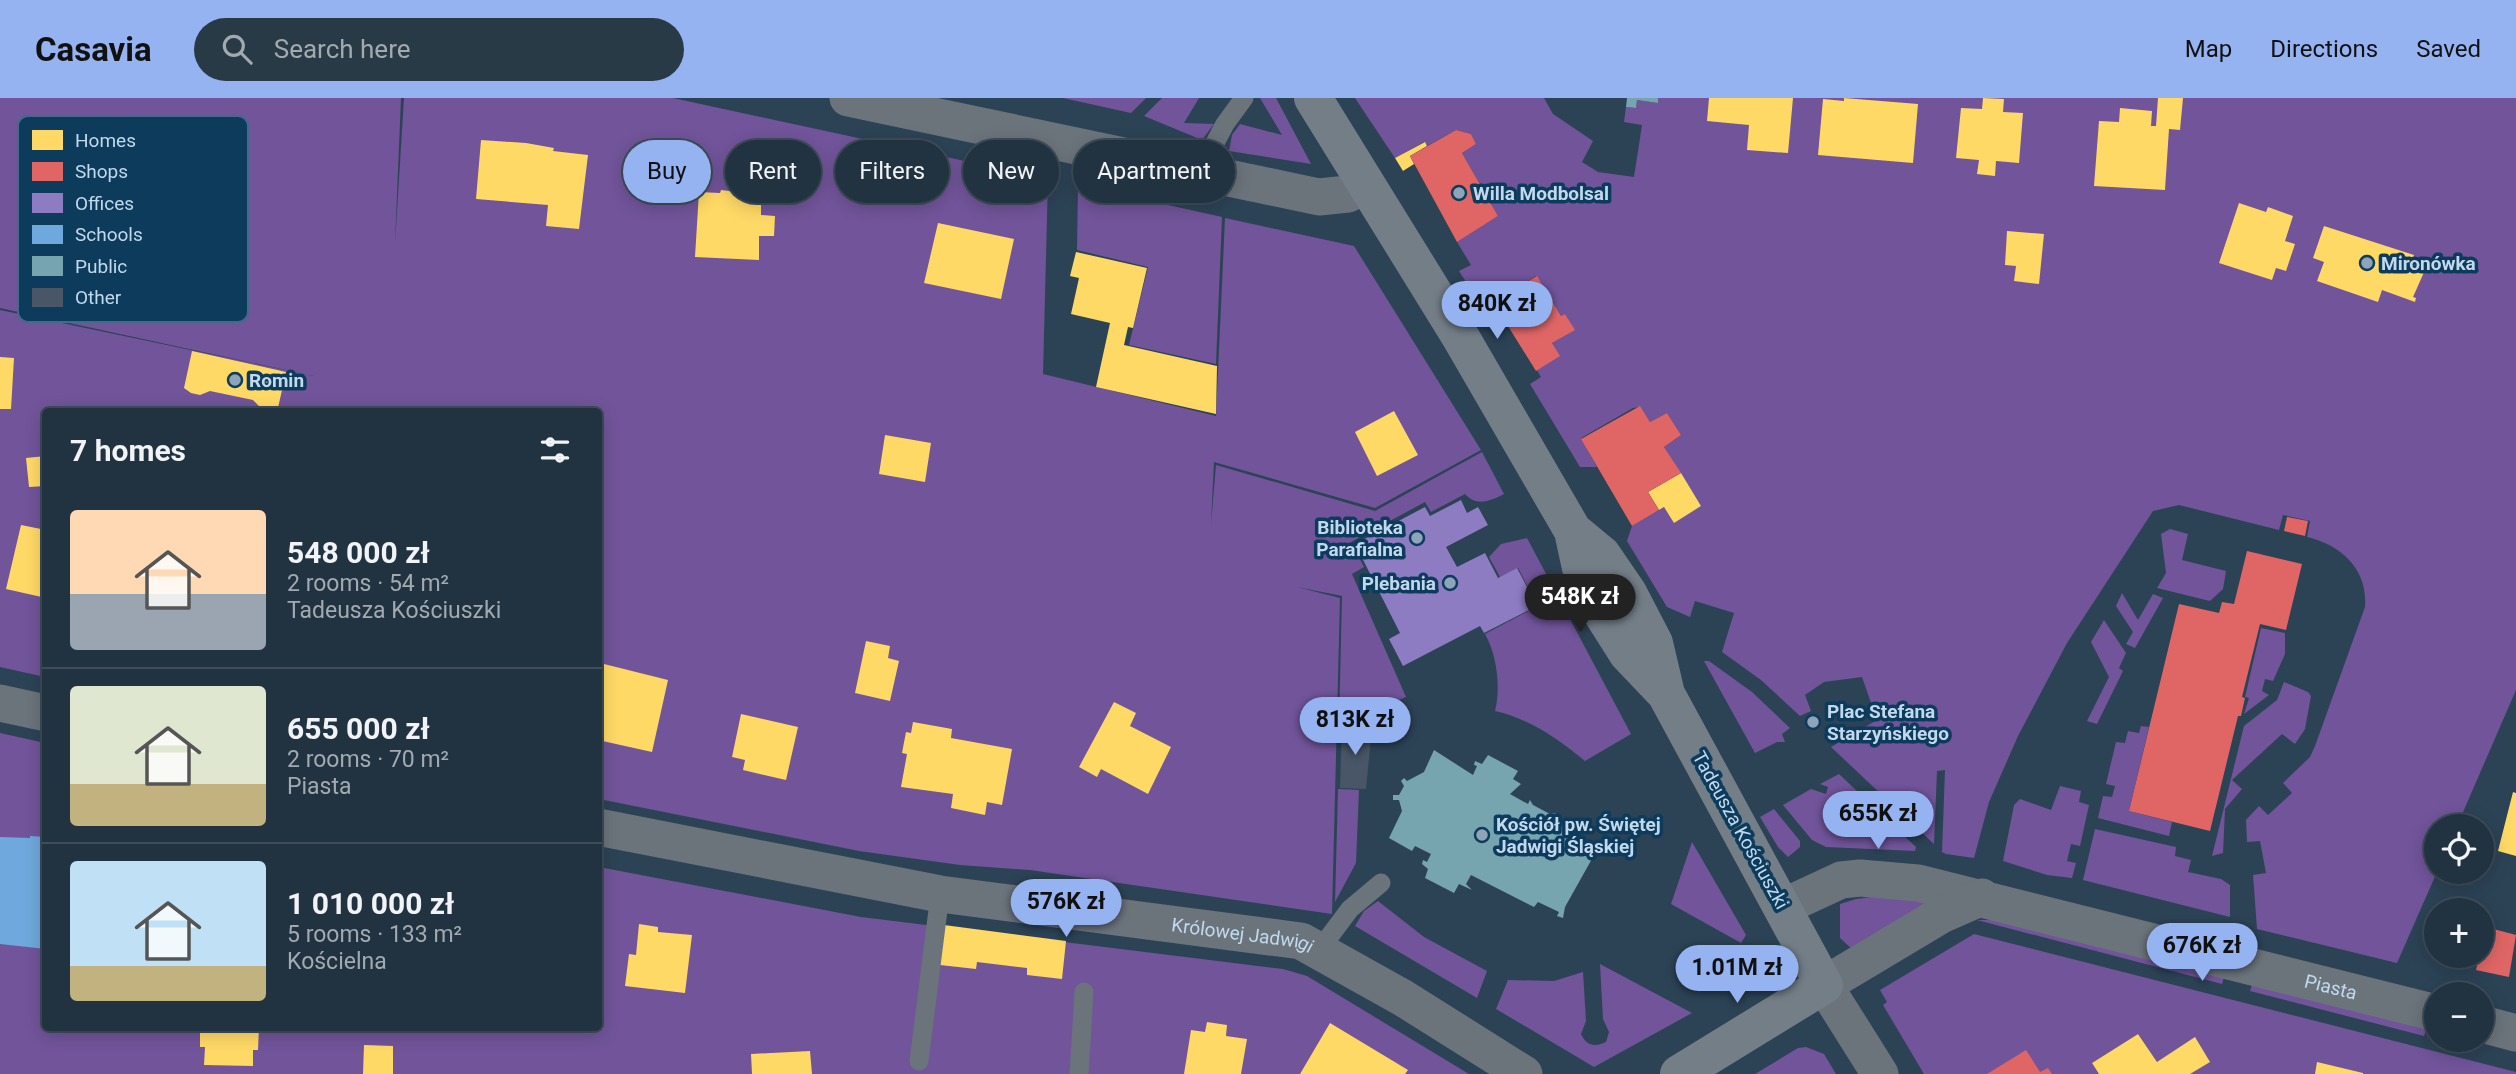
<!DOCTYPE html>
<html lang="en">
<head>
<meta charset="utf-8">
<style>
	body { margin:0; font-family:Roboto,sans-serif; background:#293a47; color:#f1f3f6; height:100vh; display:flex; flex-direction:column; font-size:26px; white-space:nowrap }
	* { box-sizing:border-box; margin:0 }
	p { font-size:23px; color:#a2aab1 }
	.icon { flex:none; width:38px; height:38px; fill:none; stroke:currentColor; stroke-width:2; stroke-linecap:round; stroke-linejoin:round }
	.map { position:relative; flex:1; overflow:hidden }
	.drawer { position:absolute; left:42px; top:310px; width:560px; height:623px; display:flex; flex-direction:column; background:#213240; border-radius:7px; box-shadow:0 4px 18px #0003,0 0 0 2px #3e4d59 }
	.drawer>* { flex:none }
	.hud { position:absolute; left:623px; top:42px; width:665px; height:63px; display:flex; gap:14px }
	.fabs { position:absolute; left:2424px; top:716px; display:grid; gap:14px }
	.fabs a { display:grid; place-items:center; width:70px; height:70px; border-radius:50%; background:#213240; box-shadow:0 4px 18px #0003,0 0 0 2px #3e4d59; font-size:35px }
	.price { position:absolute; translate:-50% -60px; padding:0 16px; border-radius:24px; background:#95b2f1; color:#111; font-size:23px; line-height:46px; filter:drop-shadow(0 2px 4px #0008) }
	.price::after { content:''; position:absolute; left:50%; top:42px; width:21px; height:16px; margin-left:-10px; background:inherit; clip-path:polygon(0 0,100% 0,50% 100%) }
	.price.active { background:#222; color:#fff }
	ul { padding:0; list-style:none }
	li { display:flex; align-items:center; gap:21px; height:175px; padding:0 28px }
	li+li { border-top:2px solid #3e4d59 }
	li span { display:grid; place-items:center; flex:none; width:196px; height:140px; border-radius:7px; color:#555 }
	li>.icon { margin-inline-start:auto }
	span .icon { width:84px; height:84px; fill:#fffc; stroke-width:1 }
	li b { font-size:30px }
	h2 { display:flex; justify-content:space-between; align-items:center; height:84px; padding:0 28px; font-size:30px }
	.tag { padding:0 24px; border-radius:32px; background:#213240; box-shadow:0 4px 18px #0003,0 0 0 2px #3e4d59; font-size:24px; line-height:63px }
	.tag.active { background:#95b2f1; color:#111 }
	header { display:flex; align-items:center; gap:42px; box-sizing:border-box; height:98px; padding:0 35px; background:#95b2f1; color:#111 }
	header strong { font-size:33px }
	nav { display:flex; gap:38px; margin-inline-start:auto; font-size:24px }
	.search { width:490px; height:63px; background:#293a47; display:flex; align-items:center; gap:18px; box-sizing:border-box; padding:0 24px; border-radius:38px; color:#a2aab1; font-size:26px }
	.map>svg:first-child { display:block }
	.green { fill:#71549a }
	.homes { fill:#ffd966 }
	.shops { fill:#e06666 }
	.offices { fill:#8e7cc3 }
	.schools { fill:#6fa8dc }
	.public { fill:#76a5af }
	.building { fill:#485667 }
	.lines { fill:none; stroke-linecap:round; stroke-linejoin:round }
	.lane { stroke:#6b737b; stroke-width:19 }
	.street { stroke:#6b737b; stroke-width:37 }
	.secondary { stroke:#737e87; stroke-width:38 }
	.poi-dot { fill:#8ea4b8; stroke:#0d3b5c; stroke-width:2.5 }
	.labels { text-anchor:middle; stroke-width:7; stroke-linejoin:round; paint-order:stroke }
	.poi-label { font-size:19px; font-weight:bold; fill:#c2d9ed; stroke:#0d3b5c; text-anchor:start }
	.street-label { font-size:19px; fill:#c2d9ed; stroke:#0d3b5c }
	.key { fill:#0d3b5c; stroke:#436a88; stroke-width:2 }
	.key-label { font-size:19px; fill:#c2d9ed }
</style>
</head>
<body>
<header>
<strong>Casavia</strong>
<div class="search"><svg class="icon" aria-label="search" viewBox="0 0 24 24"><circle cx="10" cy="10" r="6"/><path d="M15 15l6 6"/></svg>Search here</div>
<nav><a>Map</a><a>Directions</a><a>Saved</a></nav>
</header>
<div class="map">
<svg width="2516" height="976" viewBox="0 0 2516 976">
	<rect width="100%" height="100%" fill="#2c4356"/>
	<path class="green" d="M0,0H401L395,146L404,0H673L1048,81L1043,276L1216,318L1225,120L1354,148L1481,352L1375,410L1214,364L1211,426L1216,367L1375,413L1482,354L1504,396C1490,403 1477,409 1465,396L1431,414L1425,404L1351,444L1364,469L1352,476L1406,599L1380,610L1372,629L1339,628L1342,498L1297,489L1340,500L1332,816L1030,772L960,767L859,753L599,701L598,313H46L45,579L0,569V212L314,278L0,210Z
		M1063,0H1146L1131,15Z
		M1162,0H1199L1184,25L1214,26L1202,42L1144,18Z
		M1260,0H1276L1311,66L1229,53L1232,37L1240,26L1282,37Z
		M1355,0H1544L1553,16L1593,43L1582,64L1598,74L1634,79L1642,27L1624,24L1626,9L1636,10L1637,2L1658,5V0H2516V592L2457,728H2436L2437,774L2397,865L2257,831L2253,777L2266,775L2260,743L2247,744L2246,722L2259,708L2268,717L2292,695L2283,685L2310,659L2315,648L2365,509C2368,471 2341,447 2307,439L2310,423L2283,417L2279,432L2179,407L2153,413L2067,545L2018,638L1989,704L1974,760L1946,756L1942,754L1945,672L1937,673L1934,746L1831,649L1877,622L1862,579L1824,584L1805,597L1811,613L1800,618L1761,582L1722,554L1734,515L1695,503L1690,519L1667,509L1627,443L1632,428L1664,409L1674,424L1701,408L1664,349L1681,337L1667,315L1650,324L1640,309L1633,310L1581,340L1597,369H1580L1530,286L1541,279L1537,272L1559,258L1552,245L1574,232L1565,216L1561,218L1536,178L1483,211L1459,173L1471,167L1457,144L1498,118L1462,55L1476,46L1471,36L1456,32L1427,48L1424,44L1395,60Z
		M1078,87L1222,119L1216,266L1129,247L1148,169L1077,152Z
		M2170,431L2188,436L2182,462L2226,473L2223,491L2210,503L2157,490L2166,475L2161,436Z
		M1527,440L1631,636L1585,663C1558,641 1530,621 1495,613C1501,590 1497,557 1485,536L1538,508L1518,470L1500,479L1489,459L1501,446Z
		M2122,495L2138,522L2153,496L2163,500L2135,550L2126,546L2133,534L2116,508Z
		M2104,522L2126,555L2119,570L2123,573L2097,626L2087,623L2109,579L2091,544Z
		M2261,530L2285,535V556L2273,583L2265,581L2262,593L2269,597L2244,616L2249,600L2245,599Z
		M1704,563H1709L1752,594L1790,630L1782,636L1785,644H1777L1755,655Z
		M2284,584L2308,594L2311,598L2305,631L2295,646L2282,636L2232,682L2242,691L2225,711L2223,755L2212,758L2244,628L2277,602Z
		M2141,628L2149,629L2129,713L2172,724L2169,738L2098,720L2103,698L2112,699L2115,688L2106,686L2116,644L2125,645L2128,633L2139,635Z
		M0,635L45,645L46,929H598L599,769L861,819L1283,871L1307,878L1469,976H0Z
		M1839,676L1916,749L1915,753L1826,749L1812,742L1783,707L1811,691L1826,696L1828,689L1820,686Z
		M2060,688L2081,693L2079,704L2089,707L2080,748L2071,746L2067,763L2076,765L2072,780L2047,777L2003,763L2014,707L2020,701L2051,712Z
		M1338,691L1359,692L1356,765L1335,804Z
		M1774,711L1800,743V749L1788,759L1778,749L1760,719Z
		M2095,731L2176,749L2175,758L2191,762L2188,774L2221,781L2230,787V819L2083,782Z
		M1692,744L1746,837L1741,845L1671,806Z
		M1889,797L1940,803L1854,853L1840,840V806L1856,801Z
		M1378,803L1424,839L1487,873L1477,900L1355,828L1364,813Z
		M1977,822H2008L2225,876L2222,886Z
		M1974,836L2516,974V976H2190L2157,964L2138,936L2092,965L2099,976H1924L1883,907L1887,904L1880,892Z
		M1600,866L1692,915L1594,969L1496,911L1508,882L1554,883L1583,874L1586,923L1581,936C1586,947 1594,950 1606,944L1609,934L1603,921Z
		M2253,883L2427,928L2424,938L2250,893Z
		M1806,949L1824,956L1836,976H1755L1798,950Z"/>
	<path class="homes" d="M1709,0H1793L1788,55L1747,52L1749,27L1707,23Z
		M1844,0L1918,6L1913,65L1818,57L1823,1L1844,3Z
		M1983,0L2004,1L2003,14L2023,15L2019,65L1996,63L1995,78L1977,76L1979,62L1956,60L1961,10L1982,11Z
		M2158,0H2183L2180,32L2169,31L2165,92L2094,88L2099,23L2119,24L2120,10L2152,13L2151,28H2156Z
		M481,42L526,45L554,50L553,53L588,57L579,131L546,128L548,107L476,101Z
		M1425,44L1427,48L1410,58L1414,66L1403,73L1395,60Z
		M721,92L761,97V117L775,118L774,138H759V162L695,159L699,94L720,95Z
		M2239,105L2266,114L2268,109L2293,118L2285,143L2295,146L2286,173L2276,170L2272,182L2219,165Z
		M938,125L1014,141L1001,201L924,185Z
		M2324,128L2414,157L2411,167L2425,172L2413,199L2416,200L2415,204L2382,192L2378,204L2317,183L2324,164L2313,160Z
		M2007,133L2044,136L2039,186L2014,183L2016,168L2005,167Z
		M1076,154L1147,170L1133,230L1128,229L1124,247L1217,268L1216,316L1096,289L1110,225L1071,216L1079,180L1070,178Z
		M192,253L286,274L278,310H261L253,302L210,293L200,297L191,295L184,290Z
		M0,259L14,260L11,311H0Z
		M1394,313L1418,357L1377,378L1355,334Z
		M885,337L931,345L925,384L879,376Z
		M46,358V388L29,389L26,360Z
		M1681,375L1701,408L1674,425L1664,409L1659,412L1648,394Z
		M21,427L46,432V500L6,491Z
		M866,543L890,548L888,560L899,563L890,603L855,595Z
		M604,566L668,582L652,654L598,642V592Z
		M1114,604L1136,615L1130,628L1171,649L1148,696L1101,671L1097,679L1079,669Z
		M741,616L798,629L786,682L743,672L745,662L732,659Z
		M913,624L952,631L951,640L1012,651L1002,707L987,704L985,717L951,710L953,696L901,689L907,656L902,655L906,634L911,635Z
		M2513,694L2516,695V758L2498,753Z
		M639,826L658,829V834L692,837L685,895L625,888L629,856L636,857Z
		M944,827L1066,843L1062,881L1027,877V870L977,864L976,871L940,867Z
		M1207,924L1227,927L1226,938L1247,941L1241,976H1184L1191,932L1205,934Z
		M1330,925L1408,972L1405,976H1300Z
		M200,929H259L258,952H253V968L204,967L205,949H200Z
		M2138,936L2157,964L2195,939L2210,964L2190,976H2099L2092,965Z
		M364,947L393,948V976H363Z
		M810,953L812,976H752L751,956Z
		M2317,964L2363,975V976H2315Z"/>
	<path class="shops" d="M1456,32L1471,36L1476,46L1462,55L1498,118L1457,144L1410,58Z
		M1537,178L1561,218L1565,216L1575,232L1552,245L1560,258L1536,273L1493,204Z
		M1640,308L1650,324L1667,315L1681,337L1664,349L1681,375L1648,394L1659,412L1632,428L1581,341Z
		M2287,419L2308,423L2305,438L2284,433Z
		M2247,453L2302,466L2286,532L2260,526L2242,599L2245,600L2241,618H2238L2210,733L2129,713L2179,506L2219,515L2222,504L2234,506Z
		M2486,829L2516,837L2509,879L2476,872Z
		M2026,952L2040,974L2048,970L2052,976H1987Z"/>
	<path class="offices" d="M1461,402L1467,415L1478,409L1488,427L1446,449L1457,469L1485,455L1498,480L1517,470L1537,508L1484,535L1480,528L1403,568L1389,541L1400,535L1355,446L1425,409L1430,418Z"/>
	<path class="schools" d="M30,738L46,739V851L0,846V739L30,740Z"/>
	<path class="public" d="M1627,0H1658V5L1637,2L1636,10L1626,9Z
		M1434,652L1473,677L1477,668L1474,667L1475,663L1482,666L1488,657L1518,673L1513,681L1521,686L1510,696L1528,706L1530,702L1533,707L1550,716L1556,715L1554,718L1572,728L1577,727L1567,748L1593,759L1565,809L1563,820L1557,818L1559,814L1538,804L1534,809L1471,777L1466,786L1472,792L1459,786L1454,795L1425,780L1428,771L1422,766L1423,762L1427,764L1431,756L1415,748L1412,753L1389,740L1402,713L1399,702H1393V697H1399L1404,688L1401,683L1404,680L1407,683L1424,674Z"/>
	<path class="building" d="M1342,628L1372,630L1366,691L1340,690Z"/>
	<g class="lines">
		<path class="lane" d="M1199,75L1225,26L1244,0
			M1320,851L1350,811L1381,785
			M919,963L940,796
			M1079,976L1084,894"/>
		<g class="street">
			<path d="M848,0L1319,99L1348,96L1366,87"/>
			<path d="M0,605L46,615"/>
			<path id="s1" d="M598,729L940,796L1301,843L1403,900L1524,976"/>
			<path id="s2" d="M1783,809L1841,782L1860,780L1918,785L2436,915"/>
			<path d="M2482,926L2516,935"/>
			<path d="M1880,976L1824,887L1941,817L1982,799"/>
		</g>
		<path class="secondary" d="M1313,0L1460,238L1573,433L1602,457L1628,495L1654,545L1666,596
			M1573,433L1581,470L1602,515L1628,556L1666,596L1824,887L1679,976"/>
	</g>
	<g class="poi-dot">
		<circle cx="1459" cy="95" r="7"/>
		<circle cx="2367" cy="165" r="7"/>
		<circle cx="235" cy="282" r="7"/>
		<circle cx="1417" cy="440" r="7"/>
		<circle cx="1450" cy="485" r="7"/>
		<circle cx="1813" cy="624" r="7"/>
		<circle cx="1482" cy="737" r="7"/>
	</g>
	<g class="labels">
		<g class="poi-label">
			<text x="1473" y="102">Willa Modbolsal</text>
			<text x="2381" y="172">Mironówka</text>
			<text x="249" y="289">Romin</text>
			<text x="1403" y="436" text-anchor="end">Biblioteka<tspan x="1403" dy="22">Parafialna</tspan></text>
			<text x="1436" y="492" text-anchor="end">Plebania</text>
			<text x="1827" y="620">Plac Stefana<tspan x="1827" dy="22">Starzyńskiego</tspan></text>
			<text x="1496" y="733">Kościół pw. Świętej<tspan x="1496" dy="22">Jadwigi Śląskiej</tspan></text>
		</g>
		<g class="street-label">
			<text transform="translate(1741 732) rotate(61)" y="7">Tadeusza Kościuszki</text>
			<text dy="7" stroke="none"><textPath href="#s1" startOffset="654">Królowej Jadwigi</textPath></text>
			<text dy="7" stroke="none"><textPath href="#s2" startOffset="567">Piasta</textPath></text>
		</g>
	</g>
	<rect x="18" y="18" width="230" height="206" rx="10" class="key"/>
	<rect x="32" y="32" width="31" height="20" fill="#ffd966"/>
	<rect x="32" y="64" width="31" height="19" fill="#e06666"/>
	<rect x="32" y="95" width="31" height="20" fill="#8e7cc3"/>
	<rect x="32" y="127" width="31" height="19" fill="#6fa8dc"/>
	<rect x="32" y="158" width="31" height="20" fill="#76a5af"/>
	<rect x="32" y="190" width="31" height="19" fill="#485667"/>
	<g class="key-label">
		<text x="75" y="49">Homes</text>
		<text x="75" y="80">Shops</text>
		<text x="75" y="112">Offices</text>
		<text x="75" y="143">Schools</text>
		<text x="75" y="175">Public</text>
		<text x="75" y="206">Other</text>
	</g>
</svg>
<div class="fabs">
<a><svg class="icon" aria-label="locate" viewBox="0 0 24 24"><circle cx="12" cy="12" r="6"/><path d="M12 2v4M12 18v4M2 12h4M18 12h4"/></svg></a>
<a>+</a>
<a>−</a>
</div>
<b class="price" style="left:1497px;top:243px">840K zł</b>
<b class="price active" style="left:1580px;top:536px">548K zł</b>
<b class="price" style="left:1355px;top:659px">813K zł</b>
<b class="price" style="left:1878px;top:753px">655K zł</b>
<b class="price" style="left:1066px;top:841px">576K zł</b>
<b class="price" style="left:2202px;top:885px">676K zł</b>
<b class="price" style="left:1737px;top:907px">1.01M zł</b>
<div class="hud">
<a class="tag active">Buy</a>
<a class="tag">Rent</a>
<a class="tag">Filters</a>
<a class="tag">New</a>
<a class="tag">Apartment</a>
</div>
<section class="drawer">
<h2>7 homes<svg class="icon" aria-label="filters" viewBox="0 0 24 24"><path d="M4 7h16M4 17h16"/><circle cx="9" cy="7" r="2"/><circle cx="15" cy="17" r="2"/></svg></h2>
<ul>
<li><span style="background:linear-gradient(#ffd9b3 60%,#9aa5b1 0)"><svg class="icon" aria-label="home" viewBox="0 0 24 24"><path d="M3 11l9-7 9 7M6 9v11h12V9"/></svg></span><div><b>548 000 zł</b><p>2 rooms · 54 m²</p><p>Tadeusza Kościuszki</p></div></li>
<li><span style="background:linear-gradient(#dfe7d0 70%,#c2b280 0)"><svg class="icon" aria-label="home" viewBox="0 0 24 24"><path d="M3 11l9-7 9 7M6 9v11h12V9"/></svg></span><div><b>655 000 zł</b><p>2 rooms · 70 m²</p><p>Piasta</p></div></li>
<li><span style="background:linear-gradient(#bfe0f5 75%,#c2b280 0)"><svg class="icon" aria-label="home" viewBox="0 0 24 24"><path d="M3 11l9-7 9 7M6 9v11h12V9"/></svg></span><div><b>1 010 000 zł</b><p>5 rooms · 133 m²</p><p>Kościelna</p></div></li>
</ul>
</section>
</div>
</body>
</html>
